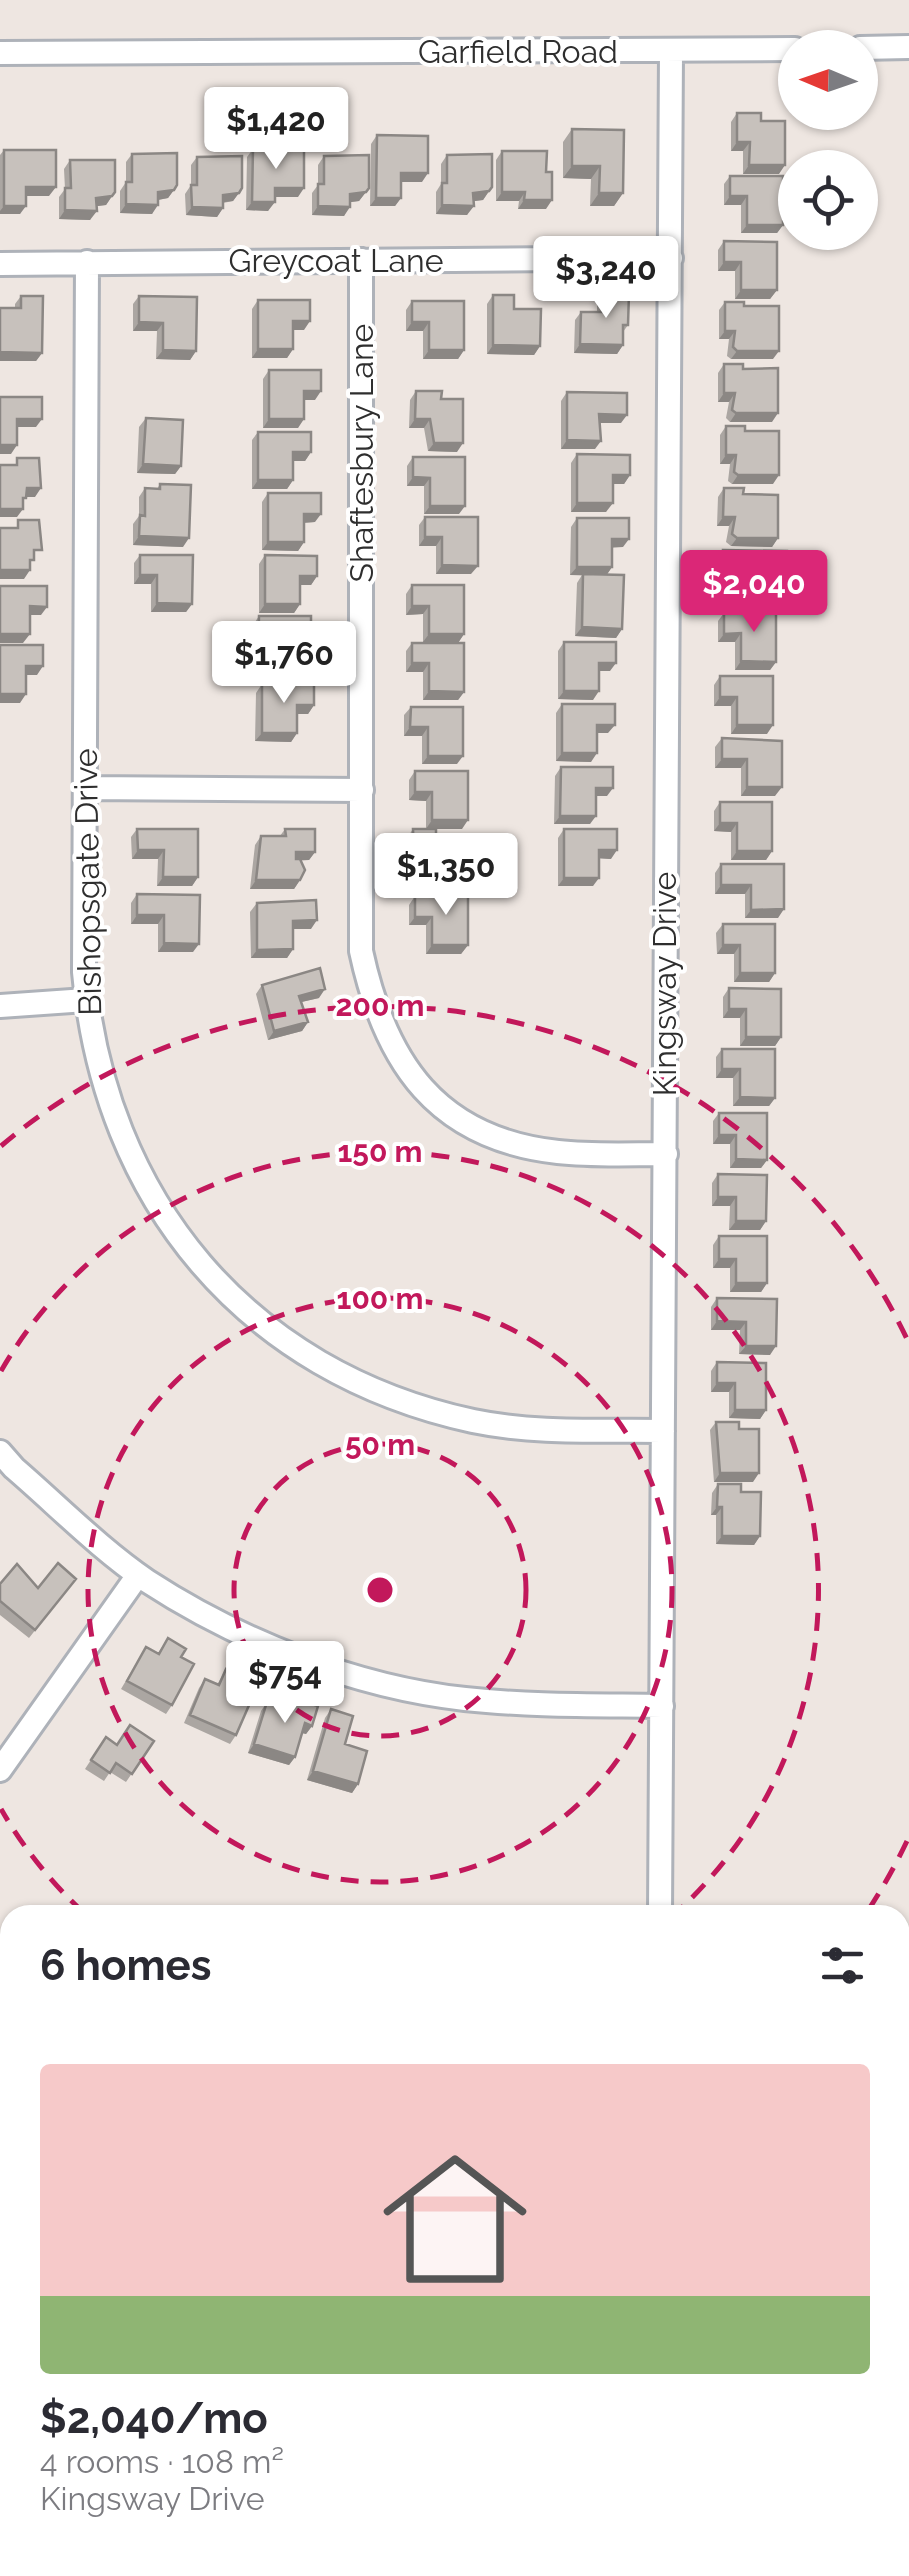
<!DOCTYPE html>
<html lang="en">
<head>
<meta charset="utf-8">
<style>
	body { margin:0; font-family:Raleway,sans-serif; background:#f2f2f3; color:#2b2b33; height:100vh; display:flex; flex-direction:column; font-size:38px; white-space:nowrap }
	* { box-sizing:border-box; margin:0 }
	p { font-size:32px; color:#7c7c81 }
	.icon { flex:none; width:55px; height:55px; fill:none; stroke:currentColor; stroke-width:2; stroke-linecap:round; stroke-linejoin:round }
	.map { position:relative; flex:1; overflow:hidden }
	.side { position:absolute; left:0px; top:1905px; width:910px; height:672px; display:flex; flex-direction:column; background:#fff; border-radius:30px 30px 0 0; box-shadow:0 2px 8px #0004 }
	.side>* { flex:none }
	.needle { width:65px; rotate:272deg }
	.controls { position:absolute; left:778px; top:30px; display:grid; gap:20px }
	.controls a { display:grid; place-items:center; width:100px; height:100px; border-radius:50%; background:#fff; box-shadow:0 2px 8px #0004; font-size:50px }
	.price { position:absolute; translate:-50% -85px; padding:0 22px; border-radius:10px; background:#fff; color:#222; font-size:32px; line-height:65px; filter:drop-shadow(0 2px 5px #0008) }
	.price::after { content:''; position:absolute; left:50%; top:60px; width:30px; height:22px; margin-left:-15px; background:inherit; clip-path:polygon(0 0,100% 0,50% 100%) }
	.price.current { background:#db2777; color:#fff }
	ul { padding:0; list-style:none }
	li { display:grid; align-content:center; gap:20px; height:530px; padding:0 40px }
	li span { display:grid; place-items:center; height:310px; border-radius:10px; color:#555 }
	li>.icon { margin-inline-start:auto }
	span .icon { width:180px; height:180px; fill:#fffc; stroke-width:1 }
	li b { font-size:42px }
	h2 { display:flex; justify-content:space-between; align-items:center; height:120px; padding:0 40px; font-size:42px }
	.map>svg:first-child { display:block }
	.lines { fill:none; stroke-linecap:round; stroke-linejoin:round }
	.stream { stroke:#79e1eb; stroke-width:6 }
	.minor-casing { stroke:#aeb2b9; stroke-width:28 }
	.minor { stroke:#fff; stroke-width:22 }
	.wall { fill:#aba6a2 }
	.shaded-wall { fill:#8b8784 }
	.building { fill:#c7c1bc; stroke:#8b8784; stroke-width:2.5 }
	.ring { fill:none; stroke:#c2185b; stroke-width:5; stroke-dasharray:18 12 }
	.labels { text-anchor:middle; stroke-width:8; stroke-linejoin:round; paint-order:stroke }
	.street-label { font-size:32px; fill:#2e2e2e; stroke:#fff }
	.centre { fill:#c2185b; stroke:#fff; stroke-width:5 }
	.ring-label { font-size:30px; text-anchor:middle; font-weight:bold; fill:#c2185b; stroke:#fff; stroke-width:8; stroke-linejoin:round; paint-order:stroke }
</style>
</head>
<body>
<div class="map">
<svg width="909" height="2576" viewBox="0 0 909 2576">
	<rect width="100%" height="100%" fill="#eee6e1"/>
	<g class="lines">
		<path class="stream" d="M0,2126L10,2127
			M860,2568V2576"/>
		<g class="minor-casing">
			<path id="minor" d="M860,48L909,47
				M0,53L795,49
				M361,260V951C385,1063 437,1139 558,1152C594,1156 630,1154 666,1154
				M87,262L84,972C104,1200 246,1372 473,1421C535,1434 601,1430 663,1431
				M0,264L671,258
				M85,788L362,790
				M0,1006L86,1000
				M0,1452L14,1468C57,1505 100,1549 147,1581C239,1641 355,1687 465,1699C530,1706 596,1705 662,1706
				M0,1770L138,1575
				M660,1915L671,52
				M900,2024L909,2030
				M0,2331H10
				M483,2576L485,2568"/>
		</g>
		<use href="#minor" class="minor"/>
	</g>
	<path class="wall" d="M737,113L761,121L779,174H743V151H731V122Z
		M572,129L623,193L614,206H590L591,179L563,178V142Z
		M377,135L422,182H401V198L395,206H370L371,144Z
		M253,149L298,197H275L268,211L246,210L247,157Z
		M4,150L49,196H26L20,214H0V155Z
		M502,151L546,209H518L519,201H496V160Z
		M132,154L177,185L168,198L158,200L152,214L120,213V191L126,182V162Z
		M447,155L492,187L483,200L473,201L467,215L436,214V192L441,184V164Z
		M324,156L369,188L359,201L350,202L344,216L312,215V193L318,185V165Z
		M197,157L242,188L233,201L223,203V208L217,217L186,215L185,194L191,185V165Z
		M70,160L115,192L106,205L96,206L90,220L59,219V197L65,189L64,169Z
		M730,176L783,225L777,233H741V205H724V184Z
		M724,241L777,290L770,299H735V271H718V250Z
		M603,293L628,325L623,332V345L617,354L574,353L575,320L581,312H597V302Z
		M493,295L514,309L540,346L534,355L487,354V304Z
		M21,296L42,353L36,361L15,308V304Z
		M139,296L196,351L190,360L156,359L157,331H133V304Z
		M258,300L304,330H293V349L287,358H252V309Z
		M412,301L464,350L458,359H423V331H406V310Z
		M725,302L744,306L773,359H731L727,356L729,339H719V310Z
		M724,364L743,369L772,422H730L726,418L729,402H718V373Z
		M269,370L315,400H304L298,428H263V379Z
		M416,391L441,399L457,452L428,451L424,428H409L410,400Z
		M567,392L621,423H600L595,449H561V401Z
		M146,418L181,466L175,474L137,473L139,427Z
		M726,426L745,431L773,484H732L728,481L730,464H720V435Z
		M258,432L311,452L305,461H293V480L287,489H252V440Z
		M577,454L630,475L624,484H613L606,512H571V463Z
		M413,457L459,514H424V486H407V466Z
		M160,484L183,547L133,545V524L139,516V497L145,488L157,489Z
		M724,488L743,494L778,538L772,547L731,546L726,542L729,526H717L718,497Z
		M268,493L315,522L304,523V542L298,551L262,550V502Z
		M425,517L471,574H436V546H419V525Z
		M577,518L623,547H612V567L606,575L622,629L616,638L575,636L577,583L582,575H570L571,527Z
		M723,550L787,551L780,608H745L746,580H717V559Z
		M140,555L192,604L186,612H151V584H134V563Z
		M265,555L317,576L311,585H300V604L294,613H259V564Z
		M412,585L464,634L458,643L464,692L458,700H423V672H406V651L412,643L423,642V614L406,615V594Z
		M724,613L776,662L770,670H735V642H718V621Z
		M259,616L311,637L305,646H294L288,674L252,673L253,625Z
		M564,642L610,671H599L593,700L558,699V651Z
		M720,676L767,734H731V706H714V685Z
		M262,684L314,705L308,714H297V733L291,742L255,741L256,693Z
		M562,704L608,733H597L591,762L556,761V713Z
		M411,707L457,764H422V736H404V715Z
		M722,738L782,741L775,796H741V768H715V747Z
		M561,767L607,796H596L590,824H554L555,776Z
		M415,771L462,829H426V801L409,800V780Z
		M720,802L772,851L766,860H731V832L714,831V811Z
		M137,829L198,877L192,886H157L158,859H132L131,837Z
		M285,829L315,852L309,860H300V880L294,889H250L255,845L261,836H280Z
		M413,829L436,837L449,888H418V866L408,867L407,838Z
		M564,829L611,859L599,858L593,886H558V838Z
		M721,864H784L778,918H745V894H715V873Z
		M137,894L200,895L193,952H158V924H131V903Z
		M415,896L468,945L461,954H426V925H409V905Z
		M257,903L311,929H293V949L287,958H251L250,912Z
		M723,924L775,973L769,982H734V954H717L716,933Z
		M262,985L319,998L301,1002L308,1022L302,1031L268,1040L256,994Z
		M729,988L781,1037L775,1046H740V1018H723V997Z
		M722,1049L775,1098L769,1106H733V1078H716V1057Z
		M719,1113L767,1160L761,1168H730V1144H713V1121Z
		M718,1174L766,1221L760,1230H729L730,1206H712V1183Z
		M719,1236L767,1283L761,1292H730V1268H713V1245Z
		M717,1298L777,1299L770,1355L739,1354L740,1330H711V1307Z
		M717,1362L766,1410L760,1419L729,1418V1392H711V1371Z
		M716,1422L739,1429L753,1482H714L710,1430Z
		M718,1484L741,1492L760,1536L754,1545L716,1544V1515H711L712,1493Z
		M76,1579L29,1638L0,1615V1584L38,1588Z
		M168,1638L181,1657L172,1705L166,1714L121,1689L146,1647L158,1653Z
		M226,1669L240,1690L236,1735L230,1744L184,1723L199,1688L205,1679L217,1685Z
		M289,1697L312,1726L306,1734L302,1733L295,1757L289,1765L248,1753L261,1711L267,1702L283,1706Z
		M331,1709L345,1744L358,1784L352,1793L307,1780L325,1718Z
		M106,1737L117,1745L154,1741L126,1782L110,1772L104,1781L85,1769Z"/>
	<path class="shaded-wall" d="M737,142H750L743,151H731Z
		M749,165H785L779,174H743Z
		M572,166H600L591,179L563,178Z
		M401,173H428L422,182H395Z
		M26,187H56L49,196H20Z
		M275,188H304L298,197H269Z
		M174,190L168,198L152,201L158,192Z
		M489,191L483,200L467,202L473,193Z
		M366,192L359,201L344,203L350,194Z
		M502,192H525L519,201H496Z
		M239,193L233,201L217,203L223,195Z
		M599,193H623L614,206H590Z
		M112,196L106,205L90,207L96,198Z
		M730,196H747L741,205H724Z
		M376,198H401L395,206H370Z
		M524,200H552L546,209H518Z
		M252,202H275L268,211L246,210Z
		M126,204L158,205L152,214L120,213Z
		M442,205L474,206L467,215L436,214Z
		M4,206H26L20,214H0V211Z
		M318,206L350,207L344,216L312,215Z
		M192,207L223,208L217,217L186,215Z
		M65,210L97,211L90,220L59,219Z
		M747,225H783L777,233H741Z
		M724,262H741L735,271H718Z
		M741,290H777L770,299H735Z
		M293,321H310L304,330H287Z
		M139,322L163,323L157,331H133Z
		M412,322H429L423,331H406Z
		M725,331H735L729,339H719Z
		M580,344L623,345L617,354L574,353Z
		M493,345L540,346L534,355L487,354Z
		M258,349H293L287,358H252Z
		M163,350L196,351L190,360L156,359Z
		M429,350H464L458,359H423Z
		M737,351H779L773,359H731Z
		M0,352L42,353L36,361H0Z
		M304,391H321L315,400H298Z
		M724,393H735L729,402H718Z
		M736,413H778L772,422H730Z
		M599,414L627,415L621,423H593Z
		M17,419H42L36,427H10Z
		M269,419H304L298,428H263Z
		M415,419H430L424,428H409Z
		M567,440L601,441L595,449H561Z
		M434,443H463L457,452L428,451Z
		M0,445H17L11,454H0Z
		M293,452H311L305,461H287Z
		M726,455H736L730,464H720Z
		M143,464L181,466L175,474L137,473Z
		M613,475H630L624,484H606Z
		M738,475H779L773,484H732Z
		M413,477L430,478L424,486H407Z
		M258,480H293L287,489H252Z
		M27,488H41L35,497H20Z
		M577,503H613L606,512H571Z
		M430,506H465L459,514H424Z
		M0,509H23L17,517H0Z
		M304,514H321L315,522L298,523Z
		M723,517H735L729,526H717Z
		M139,536L189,538L183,547L133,545Z
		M425,537H442L436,546H419Z
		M737,538H778L772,547L731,546Z
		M612,539H629L623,547L606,548Z
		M268,542H304L298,551L262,550Z
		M442,565L478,566L471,574H436Z
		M577,567H612L606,576L570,575Z
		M0,570H30L24,579H0Z
		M723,571H752L746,580H717Z
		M140,575H157L151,584H134Z
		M300,576H317L311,585H294Z
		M751,600H786L780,608H745Z
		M157,603L192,604L186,612H151Z
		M265,604H300L294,613H259Z
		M30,606L47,607L41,615H24Z
		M412,606H429L423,614L406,615Z
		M582,627L622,629L616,638L575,636Z
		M741,633L735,642H718L724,634Z
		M0,634H30L23,643H0Z
		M429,634H464L458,643L423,642Z
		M294,637H311L305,646L288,645Z
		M741,661L776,662L770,670H735Z
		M412,663H429L423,672H406Z
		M599,663H616L610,671H593Z
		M258,665H294L288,674L252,673Z
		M26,666H43L37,675H20Z
		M429,691L464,692L458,700H423Z
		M564,691H599L593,700L558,699Z
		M0,694H26L20,703H0Z
		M720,697H737L731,706H714Z
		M297,705H314L308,714H291Z
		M597,725H615L608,733H591Z
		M737,725H773L767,734H731Z
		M410,727H428L422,736H404Z
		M262,733H297L291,742L255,741Z
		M562,753H597L591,762L556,761Z
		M428,756H463L457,764H422Z
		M722,759H747L741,768H715Z
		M747,787H782L775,796H741Z
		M596,788H613L607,796H590Z
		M415,792H432L426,801L409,800Z
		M560,816H596L590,824H554Z
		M432,820H468L462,829H426Z
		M720,823H737L731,832L714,831Z
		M138,850H164L158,859H132Z
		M599,850H617L611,859L593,858Z
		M737,851H772L766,860H731Z
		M296,852H315L309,860L290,861Z
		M414,858H424L418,866L408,867Z
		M163,877H198L192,886H157Z
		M564,878H599L593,886H558Z
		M424,879H456L449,888H418Z
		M256,880H300L294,889H250Z
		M721,885H751L745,894H715Z
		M784,909L778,918H745L751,910Z
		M137,915H164L158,924H131Z
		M415,917H432L426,925H409Z
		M317,920L311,929H287L293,921Z
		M164,943L199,944L193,952H158Z
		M432,945H468L461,954H426Z
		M723,945H740L734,954H717Z
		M293,949L287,958H251L257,950Z
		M740,973H775L769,982H734Z
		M325,989L319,998L293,1004L299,996Z
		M729,1009H746L740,1018H723Z
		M308,1022L302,1031L268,1040L274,1031Z
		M746,1037H781L775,1046H740Z
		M722,1069H740L733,1078H716Z
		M740,1097L775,1098L769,1106H733Z
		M719,1135H736L730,1144H713Z
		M736,1159L767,1160L761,1168H730Z
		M718,1197H736L730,1206H712Z
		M736,1221H766L760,1230H729Z
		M719,1259H736L730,1268H713Z
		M736,1283H767L761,1292H730Z
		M717,1321L746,1322L740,1330H711Z
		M746,1346H776L770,1355L739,1354Z
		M717,1383H735L729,1392H711Z
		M735,1410H766L760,1419L729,1418Z
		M720,1473H759L753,1482H714Z
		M717,1507H722L716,1515H711Z
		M722,1536H760L754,1545L716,1544Z
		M305,1723L312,1726L306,1734L299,1732Z
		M254,1744L295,1757L289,1765L248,1753Z
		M313,1771L358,1784L352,1793L307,1780Z
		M0,2263H9L3,2272H0Z"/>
	<path class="building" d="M737,113H761V121H785V165H749L750,142H737Z
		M572,129L624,130L623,193H599L600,166H572Z
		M377,135L428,136V173H401V198H376Z
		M253,149H304V188H275V202H252Z
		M4,150H56V187H26V206H4Z
		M502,151H547L546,172H552V200H524L525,192H502Z
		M177,153V185L174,190L158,192V205L126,204V182H132V154Z
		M492,154V187L489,191L473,193L474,206L442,205V183H447V155Z
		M369,155V188L366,192L350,194V207L318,206V184H324V156Z
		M242,156V188L239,193L223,195V208L192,207L191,185H197V157Z
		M70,160H115V192L112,196L96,198L97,211L65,210V188H71Z
		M730,176H783V225H747V196H730Z
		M724,241L777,242V290H741V262H724Z
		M603,293H629L628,325H623V345L580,344L581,312H603Z
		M493,295H514V309H541L540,346L493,345Z
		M21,296H43L42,353L0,352V308H21Z
		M139,296L197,297L196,351L163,350V323L139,322Z
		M258,300H310V321H293V349H258Z
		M412,301H464V350H429V322H412Z
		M725,302H744V306H779V351H737L733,347L735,331H725Z
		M724,364H743V369L778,368V413H736L732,410L735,393H724Z
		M269,370H321V391H304V419H269Z
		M416,391H442L441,399H463V443H434L430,419H415Z
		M567,392L627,393V415L599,414L601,441L567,440Z
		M0,397H42V419H17V445H0Z
		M146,418L183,420L181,466L143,464Z
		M726,426H745V431H779V475H738L734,472L736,455H726Z
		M258,432H311V452H293V480H258Z
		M577,454L630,455V475H613V503H577Z
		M413,457H465V506H430V478L413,477Z
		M17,458H39L41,488H27L26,498H23V509H0V465H17Z
		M160,484L191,485L189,538L139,536L140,515L145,516V488L160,489Z
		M724,488H744L743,494L778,495V538H737L732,534L735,517H723Z
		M268,493H321V514H304V542H268Z
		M425,517H478V566L442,565V537H425Z
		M577,518H629V539H612V567H577Z
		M18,520H39L42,550H34V560H30V570H0V528H18Z
		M723,550L787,551L786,600H751L752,571H723Z
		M140,555H193L192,604L157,603V575H140Z
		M265,555L317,556V576H300V604H265Z
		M583,574L624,575L622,629L582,627Z
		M412,585H464V634H429V606H412Z
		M0,586H47V607L30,606V634H0Z
		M724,613H776V662L741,661V633L724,634Z
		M259,616H311V637H294V665H258Z
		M564,642H616V663H599V691H564Z
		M412,643H464V692L429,691V663H412Z
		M0,645H43V666H26V694H0Z
		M720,676H773V725H737V697H720Z
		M262,684H314V705H297V733H262Z
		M562,704H615V725H597V753H562Z
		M411,707H463V756H428V727H410Z
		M722,738L782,741V787H747V759H722Z
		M561,767H613V788H596V816H560Z
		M415,771H468V820H432V792H415Z
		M720,802H772V851H737V823H720Z
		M137,829H198V877H163L164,850H138Z
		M285,829H315V852H296V859H300L305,870L300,880H256L261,836H286Z
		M413,829H436V837H455L456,879H424V858H414Z
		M564,829H617V850H599V878H564Z
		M721,864H784V909L751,910V885H721Z
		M137,894L200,895L199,944L164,943V915H137Z
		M415,896H468V945H432V917H415Z
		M316,900L317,920L293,921V949L257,950V903Z
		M723,924H775V973H740V945H723Z
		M320,968L325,989L299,996L308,1022L274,1031L262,985Z
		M729,988L781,989V1037H746V1009H729Z
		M722,1049H775V1098L740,1097V1069H722Z
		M719,1113H767V1160L736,1159V1135H719Z
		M718,1174L767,1175L766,1221H736V1197H718Z
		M719,1236H767V1283H736V1259H719Z
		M717,1298L777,1299L776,1346H746V1322L717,1321Z
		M717,1362L766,1363V1410H735V1383H717Z
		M716,1422H739V1429H759V1473H720Z
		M718,1484H741V1492H761L760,1536H722V1507H717Z
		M58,1563L76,1579L35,1630L0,1601V1584L17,1564L38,1588Z
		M168,1638L186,1649L181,1657L194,1664L172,1705L127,1681L146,1647L159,1654Z
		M226,1669L245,1678L240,1690L253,1696L236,1735L190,1715L205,1679L219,1685Z
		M289,1697L318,1706L312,1726L305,1723L295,1757L254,1744L267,1702H279L286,1709Z
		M331,1709L353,1716L345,1744L367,1751L358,1784L313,1771Z
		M130,1725L154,1741L132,1774L116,1763L110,1773L91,1760L106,1737L117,1745Z
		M0,2232H9V2263H0Z"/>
	<g class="ring">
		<circle cx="380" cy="1590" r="146"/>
		<circle cx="380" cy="1590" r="292"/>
		<path d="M84 1913A438 438 0 0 1 1 1809M1 1371A438 438 0 1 1 676 1913"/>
		<path d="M907 1841A584 584 0 0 1 867 1912M1 1146A584 584 0 0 1 907 1339"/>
	</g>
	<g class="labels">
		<g class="street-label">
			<text x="518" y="63">Garfield Road</text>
			<text x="336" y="272">Greycoat Lane</text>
			<text transform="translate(362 453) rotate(-90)" y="11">Shaftesbury Lane</text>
			<text transform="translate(88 882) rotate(-91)" y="11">Bishopsgate Drive</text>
			<text transform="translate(665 984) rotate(-90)" y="11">Kingsway Drive</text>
		</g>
	</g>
	<circle cx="380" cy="1590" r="15" class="centre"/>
	<g class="ring-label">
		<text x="380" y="1016">200 m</text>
		<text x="380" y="1162">150 m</text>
		<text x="380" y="1309">100 m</text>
		<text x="380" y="1455">50 m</text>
	</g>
</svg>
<div class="controls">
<a><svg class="needle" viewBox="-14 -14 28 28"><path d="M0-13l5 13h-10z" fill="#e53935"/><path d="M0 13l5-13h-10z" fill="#7c7c81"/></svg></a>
<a><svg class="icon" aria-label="locate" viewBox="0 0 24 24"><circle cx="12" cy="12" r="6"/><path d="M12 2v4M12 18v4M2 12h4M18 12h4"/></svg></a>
</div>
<b class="price" style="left:276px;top:172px">$1,420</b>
<b class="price" style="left:606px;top:321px">$3,240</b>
<b class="price current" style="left:754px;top:635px">$2,040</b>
<b class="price" style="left:284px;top:706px">$1,760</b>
<b class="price" style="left:446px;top:918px">$1,350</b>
<b class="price" style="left:285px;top:1726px">$754</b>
<section class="side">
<h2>6 homes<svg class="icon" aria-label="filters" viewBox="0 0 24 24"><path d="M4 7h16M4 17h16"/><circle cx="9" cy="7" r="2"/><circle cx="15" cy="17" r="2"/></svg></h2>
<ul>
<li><span style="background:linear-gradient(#f6c9c9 75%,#8fb573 0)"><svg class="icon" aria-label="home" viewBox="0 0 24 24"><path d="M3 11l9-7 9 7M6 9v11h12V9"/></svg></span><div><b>$2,040/mo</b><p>4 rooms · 108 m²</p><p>Kingsway Drive</p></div></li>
</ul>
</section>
</div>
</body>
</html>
